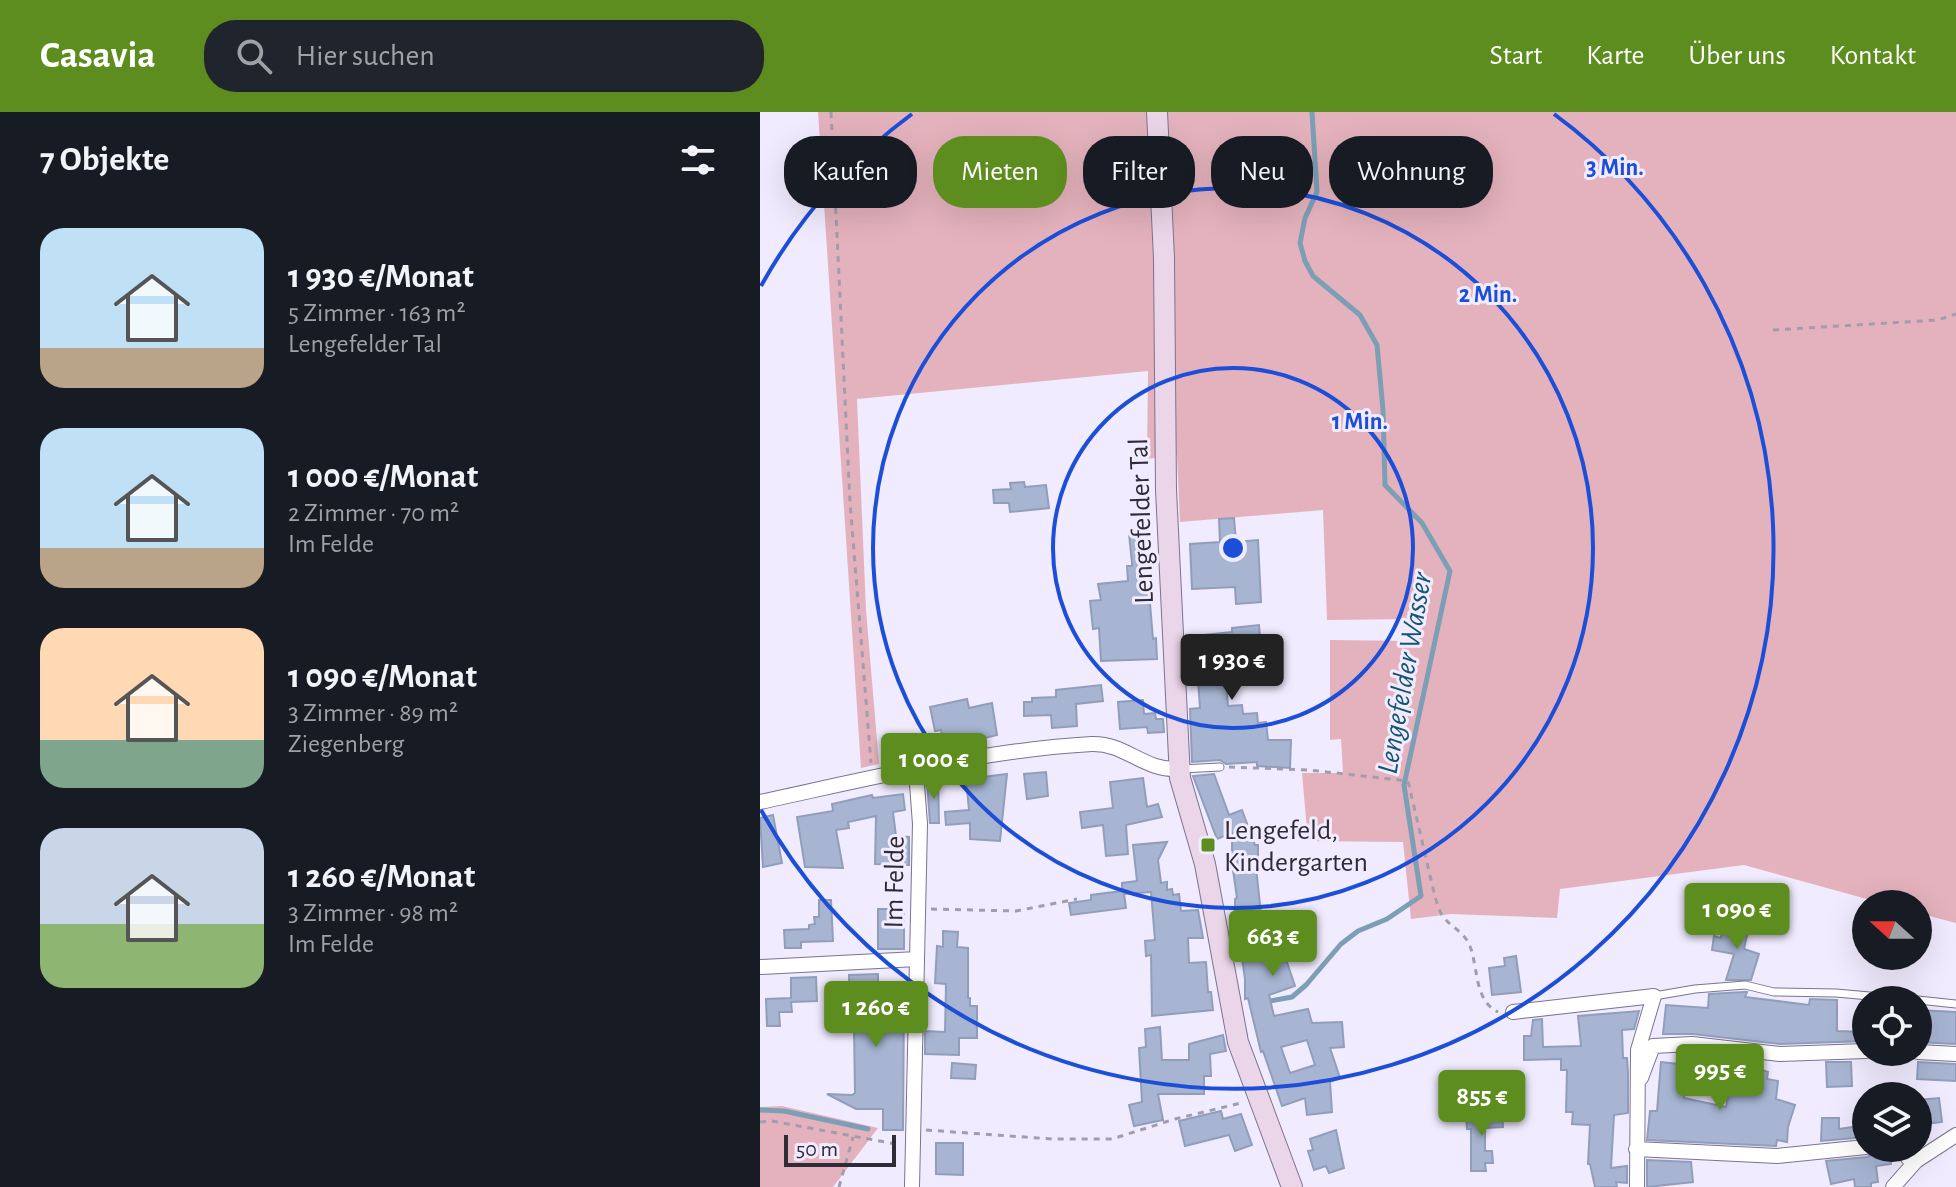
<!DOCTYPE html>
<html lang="de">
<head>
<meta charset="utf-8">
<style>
	body { margin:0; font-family:"Alegreya Sans",sans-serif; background:#20242c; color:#f1f3f6; height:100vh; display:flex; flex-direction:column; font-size:30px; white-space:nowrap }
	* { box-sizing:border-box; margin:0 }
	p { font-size:26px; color:#9ea1a6 }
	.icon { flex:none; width:44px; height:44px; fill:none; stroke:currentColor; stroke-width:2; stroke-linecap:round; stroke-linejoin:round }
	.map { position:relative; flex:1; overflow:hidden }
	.panel { display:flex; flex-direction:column; background:#171b24; width:760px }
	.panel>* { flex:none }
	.top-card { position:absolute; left:24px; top:24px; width:760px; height:72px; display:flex; gap:16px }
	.needle { width:52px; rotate:291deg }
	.controls { position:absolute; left:1092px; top:778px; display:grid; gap:16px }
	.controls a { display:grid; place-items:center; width:80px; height:80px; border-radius:50%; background:#171b24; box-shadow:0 8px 32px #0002; font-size:40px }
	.scale { position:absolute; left:24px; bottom:20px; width:112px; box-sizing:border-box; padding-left:8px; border:4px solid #2f2b37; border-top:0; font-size:22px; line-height:28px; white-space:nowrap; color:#2f2b37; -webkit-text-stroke:6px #f0ebfe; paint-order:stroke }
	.price { position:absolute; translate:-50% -68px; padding:0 18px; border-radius:8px; background:#5d8c1f; color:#fff; font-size:26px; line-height:52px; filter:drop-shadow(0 2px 4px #0008) }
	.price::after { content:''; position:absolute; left:50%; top:48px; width:24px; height:18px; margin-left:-12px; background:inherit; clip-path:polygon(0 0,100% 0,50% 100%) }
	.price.on { background:#222; color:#fff }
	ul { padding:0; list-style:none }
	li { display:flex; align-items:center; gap:24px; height:200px; padding:0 40px }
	li span { display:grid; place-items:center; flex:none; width:224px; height:160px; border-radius:24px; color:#555 }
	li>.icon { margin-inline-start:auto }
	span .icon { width:96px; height:96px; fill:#fffc; stroke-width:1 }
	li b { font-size:34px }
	h2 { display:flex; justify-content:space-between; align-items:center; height:96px; padding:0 40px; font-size:34px }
	.chip { padding:0 28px; border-radius:32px; background:#171b24; box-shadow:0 8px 32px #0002; font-size:28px; line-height:72px }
	.chip.on { background:#5d8c1f; color:#fff }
	header { display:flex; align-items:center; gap:48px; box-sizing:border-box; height:112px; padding:0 40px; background:#5d8c1f; color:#fff }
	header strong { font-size:38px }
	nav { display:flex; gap:44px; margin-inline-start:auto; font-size:28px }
	.search { width:560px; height:72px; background:#20242c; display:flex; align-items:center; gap:20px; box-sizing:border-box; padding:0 28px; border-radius:32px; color:#9ea1a6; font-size:30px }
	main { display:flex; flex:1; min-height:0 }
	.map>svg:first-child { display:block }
	.green { fill:#e4b2bc }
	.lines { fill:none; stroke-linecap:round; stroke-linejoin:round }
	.stream { stroke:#7c9fb6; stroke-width:5 }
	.building { fill:#a7b5d2; stroke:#919ebb; stroke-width:2; fill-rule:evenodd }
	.lane-casing { stroke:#7b7390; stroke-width:9 }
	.street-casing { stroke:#7b7390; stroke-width:16 }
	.secondary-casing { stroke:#7b7390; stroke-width:22 }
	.path { stroke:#a29dad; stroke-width:3; stroke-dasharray:6 6; stroke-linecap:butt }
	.lane { stroke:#fff; stroke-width:7 }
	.street { stroke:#fff; stroke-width:14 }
	.secondary { stroke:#ebd5e8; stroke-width:20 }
	.ring { fill:none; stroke:#1d4ed8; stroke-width:4 }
	.poi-dot { fill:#5d8c1f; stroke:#f0ebfe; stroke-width:3 }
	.labels { text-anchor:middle; stroke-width:6; stroke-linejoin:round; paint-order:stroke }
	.street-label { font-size:28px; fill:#2f2b37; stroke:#f0ebfe }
	.poi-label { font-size:28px; fill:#2f2b37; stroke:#f0ebfe; text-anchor:start }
	.water-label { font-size:30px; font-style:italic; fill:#155571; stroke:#f0ebfe }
	.centre { fill:#1d4ed8; stroke:#f0ebfe; stroke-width:4 }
	.ring-label { font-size:24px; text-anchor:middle; font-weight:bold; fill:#1d4ed8; stroke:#f0ebfe; stroke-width:6; stroke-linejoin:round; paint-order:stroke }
</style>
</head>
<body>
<header>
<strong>Casavia</strong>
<div class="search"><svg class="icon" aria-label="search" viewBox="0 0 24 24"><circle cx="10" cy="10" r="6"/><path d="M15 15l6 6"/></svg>Hier suchen</div>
<nav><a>Start</a><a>Karte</a><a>Über uns</a><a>Kontakt</a></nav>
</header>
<main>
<section class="panel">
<h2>7 Objekte<svg class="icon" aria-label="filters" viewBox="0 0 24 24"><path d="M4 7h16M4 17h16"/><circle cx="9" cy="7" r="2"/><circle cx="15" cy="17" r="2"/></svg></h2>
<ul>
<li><span style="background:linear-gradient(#bfe0f5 75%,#b9a48a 0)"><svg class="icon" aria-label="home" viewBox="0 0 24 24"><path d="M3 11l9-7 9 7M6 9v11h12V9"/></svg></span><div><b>1 930 €/Monat</b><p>5 Zimmer · 163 m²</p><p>Lengefelder Tal</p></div></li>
<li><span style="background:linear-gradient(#bfe0f5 75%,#b9a48a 0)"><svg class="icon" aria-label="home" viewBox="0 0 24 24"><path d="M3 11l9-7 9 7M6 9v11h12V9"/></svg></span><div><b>1 000 €/Monat</b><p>2 Zimmer · 70 m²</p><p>Im Felde</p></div></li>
<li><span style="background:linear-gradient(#ffd9b3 70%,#7fa58c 0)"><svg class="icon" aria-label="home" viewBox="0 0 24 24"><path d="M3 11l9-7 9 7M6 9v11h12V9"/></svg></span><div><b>1 090 €/Monat</b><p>3 Zimmer · 89 m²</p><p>Ziegenberg</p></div></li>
<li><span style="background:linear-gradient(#c9d6e8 60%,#8fb573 0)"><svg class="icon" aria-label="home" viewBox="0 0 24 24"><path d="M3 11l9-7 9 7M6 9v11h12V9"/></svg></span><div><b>1 260 €/Monat</b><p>3 Zimmer · 98 m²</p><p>Im Felde</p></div></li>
</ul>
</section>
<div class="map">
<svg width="1196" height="1075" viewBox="0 0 1196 1075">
	<rect width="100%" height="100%" fill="#f0ebfe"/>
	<path class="green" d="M58,0H1196V811L1158,801V792H1125L984,753L800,777L797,806L691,802L651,807L643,730L548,729L542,661H583L581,627L570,628V528L652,529L651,507L567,508L563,398L420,410L417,343L387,347L388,259L97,287L106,498L119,652L101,656Z
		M22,994L118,1016L73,1075H0V995Z"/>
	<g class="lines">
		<path class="stream" d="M504,890L532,885L546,873L581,832L598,819L627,807L661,784L644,673L690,459L662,411L625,373L623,298L617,233L600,203L553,164L545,149L540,131L545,106L557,80L552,0
			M0,998L24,999L108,1017"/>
	</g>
	<path class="building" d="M264,370L265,375L286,373L289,396L250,400L249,391H234L233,378L251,377L250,371Z
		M474,406L476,430L498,428L501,490L476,492L475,475L432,477L430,432L460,430L459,407Z
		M384,420L393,527L396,526L397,547L341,549L339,516L333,517L330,489L341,488L338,472L368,469L367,454H372V451L369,422Z
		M499,513L501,538H506V542H513V554L505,555V570H466L468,594L482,593L483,602L497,601L498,611L506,610L508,628H531L530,656L497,654V650L466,652L460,648L432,650L430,597L440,596L435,524L472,520V516Z
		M341,573L343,589L316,592L317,614L292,616L291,603L264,604V590H272V586L296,585V578Z
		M207,587L209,596L232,591L237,623L184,636L181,618L175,619L170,595Z
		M383,588L384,602L395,601L396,607H403L404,620L388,621L387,615L360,617L358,590Z
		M286,660L288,684L267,687L264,662Z
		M247,662L240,729L210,727V711L186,713L185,700L209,698L206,667Z
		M454,662L469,703L482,698L495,733H498V746H495L505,839L522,836L535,874L509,883L514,904L548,897L552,911L582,910L584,935L570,936L580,966L570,970L572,1000L547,1003L545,986L522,994L503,939L501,940L488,886L485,887V867L475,795V787L477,786L472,751V721L457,727L433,664ZM547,928L555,953L530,961L521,935Z
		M383,666L387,695L398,692L402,705L366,713L368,742L346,744L343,713L322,716L320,700L353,696L350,670Z
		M178,667L179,711H170L167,669Z
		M143,682L145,698L133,700L136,724L149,725V753L115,752L116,704L88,710L89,716L76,718L83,756L45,755L37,705L73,699L72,692L112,683L113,686Z
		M13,703L22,751L3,755L0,706Z
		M407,730L398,748L401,771L407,770V778L412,777L413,783L419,782L421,799L438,798L443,826H428L429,851L446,850L448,880H451L453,898L392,904L391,843L386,844L385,829L395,828L391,780L364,782L366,796L311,803L309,791L331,788V783L362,779V771L377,769L373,733Z
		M59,788H71L73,829L41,830V836H25L24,818L49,817V813L55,812L54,805H59Z
		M118,797H144V837H118Z
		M964,808L989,814L984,837L999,842L991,868H966L974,842L952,838L954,824L961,826Z
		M183,819L198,820L197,835L208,836V886H210V894H217V926H199V943L165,942V919L185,920L186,872L175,871L177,834L183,835Z
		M756,844L761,880L732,883L729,856L745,854L744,846Z
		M118,862V881H144L143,1018H123V997H96L67,982L92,983L95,981L94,915H90V910L88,915H76V899H90L89,863Z
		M56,865L57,889L31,890L32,900H19L20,914H7L6,887L31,886V866Z
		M984,880H987L985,885L1049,893L1050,887L1077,888V919L1106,920V929L1020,932L933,922H903L906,893L948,896L949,882Z
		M1158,898L1196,900V932L1158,930Z
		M879,899L874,917L862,918L863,946H867L868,960V1001L854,1003L851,1056L867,1054V1071L856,1070L857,1075H835L830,1052H828L830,1013L812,1012L813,1000H806L807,958H801V947L764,948V924H771L773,908L782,907L783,935L821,934L818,904Z
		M400,915L402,948H429V932L463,923L466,939L450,942L451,964H444V982H398L403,1008L374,1014L369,993L382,990L379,936L386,935L385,917Z
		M901,950L928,953L924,986L966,995L972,963L984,966L987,953L1008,960L1007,967L1018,969L1016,987L1035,993L1028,1015L1027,1030L1017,1028L1016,1034L887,1028L890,999H897Z
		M1066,950H1091L1092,974L1067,975Z
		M1158,950L1196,952V969L1157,967Z
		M192,951L216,953L215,967L191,966Z
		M1179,986L1182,1010L1158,1013V988Z
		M461,999L463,1007L481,1002L492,1033L475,1039L469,1023L425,1034L419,1009Z
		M742,1001L743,1015L725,1016V1039H732L733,1051H725L726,1059H711V1017H707L706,1002Z
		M1062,1006H1079V1017L1106,1013V1025L1061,1029Z
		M576,1018L584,1056L569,1061L566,1054L554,1058L548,1039L553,1038L550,1027Z
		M176,1031H203V1063L176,1062Z
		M1129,1036L1131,1052L1116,1054L1118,1070L1111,1071V1075H1095L1094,1067L1071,1072L1066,1049L1107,1045L1112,1043L1116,1037Z
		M887,1048L931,1050L933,1070L887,1075Z"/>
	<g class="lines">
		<g class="lane-casing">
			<path id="lane" d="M421,657L460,655
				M894,884L935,877L985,873L1014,880L1076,881L1154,888
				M1158,888L1196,892"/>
		</g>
		<g class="street-casing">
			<path id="street" d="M0,690C107,667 223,638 332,632C366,631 383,659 419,657
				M0,855L157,847
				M753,900L894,884L878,938L877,1075
				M1158,940L1196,942
				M881,966L893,934L932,932L1020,942L1106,939
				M1140,1036L1153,1052
				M876,1037L1017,1044L1106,1035
				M152,1075L160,712L156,659
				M1133,1075L1156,1049L1196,1023"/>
		</g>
		<g class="secondary-casing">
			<path id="secondary" d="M397,0L404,146L406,378L420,666L445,752L478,930L532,1075"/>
		</g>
		<path class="path" d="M71,0L90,390L111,651
			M1013,218L1178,208L1196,202
			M469,655L549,658L648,669L675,785C677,791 679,798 682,803C691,816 706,820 711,837C718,858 715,889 738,900
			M171,797L256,799L317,787
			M0,1010L12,1009L141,1033
			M166,1018L292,1027H352L415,1007L481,991
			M79,1075L93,1025"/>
		<use href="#lane" class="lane"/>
		<use href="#street" class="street"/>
		<use href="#secondary" class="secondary"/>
	</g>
	<g class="ring">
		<circle cx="473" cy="436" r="180"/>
		<circle cx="473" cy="436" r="360"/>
		<path d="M1 174A540 540 0 0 1 152 2M794 2A540 540 0 1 1 1 698"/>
	</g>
	<rect class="poi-dot" x="440" y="725" width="16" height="16" rx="4"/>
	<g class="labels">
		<g class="street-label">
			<text transform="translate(380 409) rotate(-92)" y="10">Lengefelder Tal</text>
			<text transform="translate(133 770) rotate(-89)" y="10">Im Felde</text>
		</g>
		<g class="poi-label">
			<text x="464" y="727">Lengefeld,<tspan x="464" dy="32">Kindergarten</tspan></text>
		</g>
		<g class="water-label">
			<text transform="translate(644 561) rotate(-80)" y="10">Lengefelder Wasser</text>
		</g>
	</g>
	<circle cx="473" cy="436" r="12" class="centre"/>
	<g class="ring-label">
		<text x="855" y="63">3 Min.</text>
		<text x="728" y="190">2 Min.</text>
		<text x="600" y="317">1 Min.</text>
	</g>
</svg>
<div class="controls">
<a><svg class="needle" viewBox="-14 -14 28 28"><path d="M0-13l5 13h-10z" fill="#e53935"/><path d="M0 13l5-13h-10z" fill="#9ea1a6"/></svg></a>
<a><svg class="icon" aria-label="locate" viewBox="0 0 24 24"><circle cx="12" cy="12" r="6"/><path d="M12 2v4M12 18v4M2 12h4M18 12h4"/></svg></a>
<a><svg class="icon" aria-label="layers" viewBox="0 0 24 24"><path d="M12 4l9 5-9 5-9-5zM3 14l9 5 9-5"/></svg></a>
</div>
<div class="scale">50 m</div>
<b class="price on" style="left:472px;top:590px">1 930 €</b>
<b class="price" style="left:174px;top:689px">1 000 €</b>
<b class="price" style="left:977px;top:839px">1 090 €</b>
<b class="price" style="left:513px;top:866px">663 €</b>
<b class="price" style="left:116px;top:937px">1 260 €</b>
<b class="price" style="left:960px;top:1000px">995 €</b>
<b class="price" style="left:722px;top:1026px">855 €</b>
<div class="top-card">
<a class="chip">Kaufen</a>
<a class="chip on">Mieten</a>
<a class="chip">Filter</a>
<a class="chip">Neu</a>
<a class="chip">Wohnung</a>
</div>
</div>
</main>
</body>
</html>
